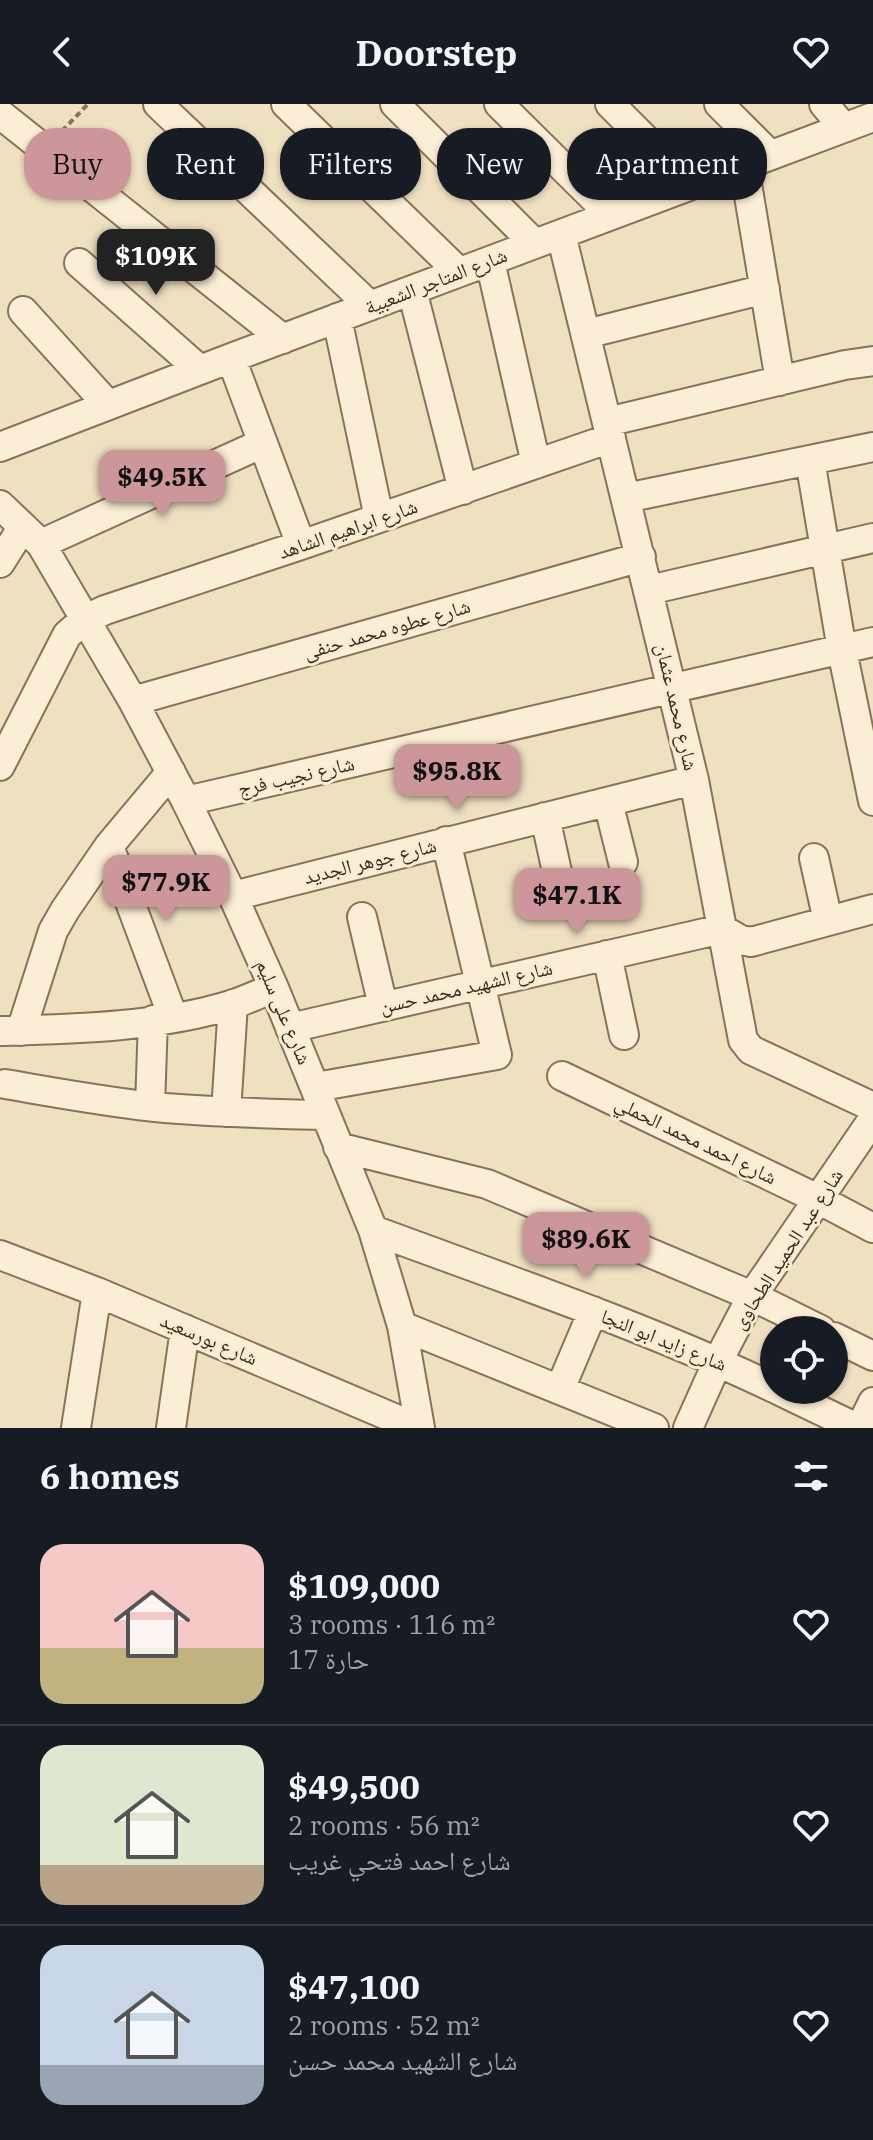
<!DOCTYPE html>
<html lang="en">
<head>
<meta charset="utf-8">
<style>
	body { margin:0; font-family:"IBM Plex Serif","Noto Naskh Arabic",serif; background:#242831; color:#f1f3f6; height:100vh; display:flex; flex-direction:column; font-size:30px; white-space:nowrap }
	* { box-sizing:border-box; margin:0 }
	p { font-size:26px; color:#9ea1a6 }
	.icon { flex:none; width:44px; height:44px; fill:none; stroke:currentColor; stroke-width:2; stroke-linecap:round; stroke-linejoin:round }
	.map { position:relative; height:1324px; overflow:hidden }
	.sheet { display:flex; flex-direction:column; background:#171b24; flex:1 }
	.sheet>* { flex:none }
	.top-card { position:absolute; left:24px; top:24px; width:826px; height:72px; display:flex; gap:16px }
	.fabs { position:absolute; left:760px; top:1212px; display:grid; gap:16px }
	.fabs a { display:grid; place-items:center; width:88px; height:88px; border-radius:50%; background:#171b24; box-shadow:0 2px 6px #0004; font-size:40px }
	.price { position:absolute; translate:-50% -68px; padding:0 18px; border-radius:16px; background:#cc969b; color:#111; font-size:26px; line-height:52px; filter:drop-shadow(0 2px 4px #0008) }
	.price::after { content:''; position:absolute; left:50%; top:48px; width:24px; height:18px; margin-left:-12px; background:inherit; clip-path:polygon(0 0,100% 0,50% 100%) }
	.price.selected { background:#222; color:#fff }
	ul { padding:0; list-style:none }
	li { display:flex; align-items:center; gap:24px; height:200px; padding:0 40px }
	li+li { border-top:2px solid #363941 }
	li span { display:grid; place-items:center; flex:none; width:224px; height:160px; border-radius:24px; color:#555 }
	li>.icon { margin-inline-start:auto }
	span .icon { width:96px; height:96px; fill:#fffc; stroke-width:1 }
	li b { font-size:34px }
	h2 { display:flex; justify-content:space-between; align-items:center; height:96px; padding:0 40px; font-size:34px }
	.chip { padding:0 28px; border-radius:32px; background:#171b24; box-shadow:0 2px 6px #0004; font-size:28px; line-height:72px }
	.chip.selected { background:#cc969b; color:#111 }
	header { display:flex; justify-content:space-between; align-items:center; height:104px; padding:0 40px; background:#171b24; font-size:36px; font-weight:700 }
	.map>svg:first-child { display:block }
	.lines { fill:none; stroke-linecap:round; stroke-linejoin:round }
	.minor-casing { stroke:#8c7158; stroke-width:32 }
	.path { stroke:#8c7158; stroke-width:4; stroke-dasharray:6 4; stroke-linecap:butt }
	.minor { stroke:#fbeed6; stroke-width:28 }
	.labels { text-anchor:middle; stroke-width:6; stroke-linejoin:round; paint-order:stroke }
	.street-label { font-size:20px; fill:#3b2a1d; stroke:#f7ebd2 }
</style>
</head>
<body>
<header><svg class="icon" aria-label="back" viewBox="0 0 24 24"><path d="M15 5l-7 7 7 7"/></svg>Doorstep<svg class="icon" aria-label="heart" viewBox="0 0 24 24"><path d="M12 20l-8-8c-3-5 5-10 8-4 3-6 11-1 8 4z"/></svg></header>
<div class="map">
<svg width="873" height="1324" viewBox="0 0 873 1324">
	<rect width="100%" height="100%" fill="#f0e0c2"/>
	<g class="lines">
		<g class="minor-casing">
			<path id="minor" d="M158,0L370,202
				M286,0L459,168
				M395,0L535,140
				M499,0L611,111
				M610,0L691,81
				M719,0L770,51
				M824,0L844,24
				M0,10L283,235
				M744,62L780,277
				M561,130L694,676L743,936L751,946L873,1003
				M490,157L536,360
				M79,159L200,266
				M412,186L463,386
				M23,207L108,301
				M337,214L379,414
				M586,230L765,185
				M231,254L301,441
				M607,318L845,261L873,257
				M0,343L231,254L873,13
				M810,356L842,546L873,697
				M626,394L873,343
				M0,401L41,440L133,597L186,697L233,792L274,884L373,1126L402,1222L420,1324
				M41,440L263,339
				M0,459L22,424
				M649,486L873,434
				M133,597L641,453
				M0,662L67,531L84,516L105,506L301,441L611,334
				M186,697L873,538
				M608,698L623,758
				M545,713L559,777
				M109,742L173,913
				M814,754L828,817
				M233,792L694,676
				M362,813L383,902
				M607,851L624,931
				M290,924L722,825L741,836L751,838L873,805
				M0,927C76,925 161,923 234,900C248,895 261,889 274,884
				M21,927L53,827L65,806L109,742L171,668
				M562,972L818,1095L873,1124
				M5,980C58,989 111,999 165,1004C218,1008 272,1010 326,1011
				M316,983L497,951L446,737
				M150,1002L153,916
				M226,1008L233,900
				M338,1043L487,1080L752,1192L821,1226
				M373,1126C508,1176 644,1222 774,1284
				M0,1151L97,1188L417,1324
				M402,1222L654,1324
				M834,1233L873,1252
				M560,1285L593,1207
				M778,1286L857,1324
				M76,1324L97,1188
				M171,1324L185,1225
				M688,1324L718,1257L752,1192L873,1015
				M860,1324L873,1298"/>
		</g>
		<path class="path" d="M62,27L88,0"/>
		<use href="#minor" class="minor"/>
	</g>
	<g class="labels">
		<g class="street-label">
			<text transform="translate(436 177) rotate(-21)" y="7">شارع المتاجر الشعبية</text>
			<text transform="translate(348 425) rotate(-19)" y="7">شارع ابراهيم الشاهد</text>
			<text transform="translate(387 525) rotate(-16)" y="7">شارع عطوه محمد حنفى</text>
			<text transform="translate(677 603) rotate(77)" y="7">شارع محمد عثمان</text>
			<text transform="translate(296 672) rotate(-13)" y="7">شارع نجيب فرج</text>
			<text transform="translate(370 757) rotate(-14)" y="7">شارع جوهر الجديد</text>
			<text transform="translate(466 883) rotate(-13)" y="7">شارع الشهيد محمد حسن</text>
			<text transform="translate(284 908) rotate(67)" y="7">شارع على سليم</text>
			<text transform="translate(696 1036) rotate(26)" y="7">شارع احمد محمد الحملي</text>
			<text transform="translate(787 1145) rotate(-57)" y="7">شارع عبد الحميد الطحاوى</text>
			<text transform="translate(209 1235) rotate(23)" y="7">شارع بورسعيد</text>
			<text transform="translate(664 1236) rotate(22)" y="7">شارع زايد ابو النجا</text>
		</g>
	</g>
</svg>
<div class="fabs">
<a><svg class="icon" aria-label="locate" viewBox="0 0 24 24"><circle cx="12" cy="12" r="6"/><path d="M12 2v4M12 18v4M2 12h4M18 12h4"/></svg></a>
</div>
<b class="price selected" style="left:156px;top:193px">$109K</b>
<b class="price" style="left:162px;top:414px">$49.5K</b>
<b class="price" style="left:457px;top:708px">$95.8K</b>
<b class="price" style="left:166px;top:819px">$77.9K</b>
<b class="price" style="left:577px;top:832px">$47.1K</b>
<b class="price" style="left:586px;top:1176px">$89.6K</b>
<div class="top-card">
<a class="chip selected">Buy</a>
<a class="chip">Rent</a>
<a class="chip">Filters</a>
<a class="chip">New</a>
<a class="chip">Apartment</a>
</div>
</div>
<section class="sheet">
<h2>6 homes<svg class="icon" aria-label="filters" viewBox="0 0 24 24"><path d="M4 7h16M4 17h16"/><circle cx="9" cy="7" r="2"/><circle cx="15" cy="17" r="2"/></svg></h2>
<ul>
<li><span style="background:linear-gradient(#f6c9c9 65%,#c2b280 0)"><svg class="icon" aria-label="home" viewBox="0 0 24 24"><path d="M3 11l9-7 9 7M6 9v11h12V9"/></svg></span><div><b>$109,000</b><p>3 rooms · 116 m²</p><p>حارة 17</p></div><svg class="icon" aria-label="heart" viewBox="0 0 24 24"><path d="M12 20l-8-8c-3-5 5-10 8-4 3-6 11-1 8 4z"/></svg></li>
<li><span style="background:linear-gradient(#dfe7d0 75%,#b9a48a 0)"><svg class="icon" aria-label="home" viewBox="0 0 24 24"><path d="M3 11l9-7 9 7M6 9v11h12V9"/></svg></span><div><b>$49,500</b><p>2 rooms · 56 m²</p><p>شارع احمد فتحي غريب</p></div><svg class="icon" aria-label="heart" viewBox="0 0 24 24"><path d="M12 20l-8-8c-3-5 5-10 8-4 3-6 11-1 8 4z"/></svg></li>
<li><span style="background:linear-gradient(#c9d6e8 75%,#9aa5b1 0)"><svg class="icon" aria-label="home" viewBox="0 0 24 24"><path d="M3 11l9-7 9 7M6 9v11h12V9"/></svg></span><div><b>$47,100</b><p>2 rooms · 52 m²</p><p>شارع الشهيد محمد حسن</p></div><svg class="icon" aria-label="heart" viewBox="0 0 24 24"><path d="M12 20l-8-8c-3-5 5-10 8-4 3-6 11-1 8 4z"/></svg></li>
</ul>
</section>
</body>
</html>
